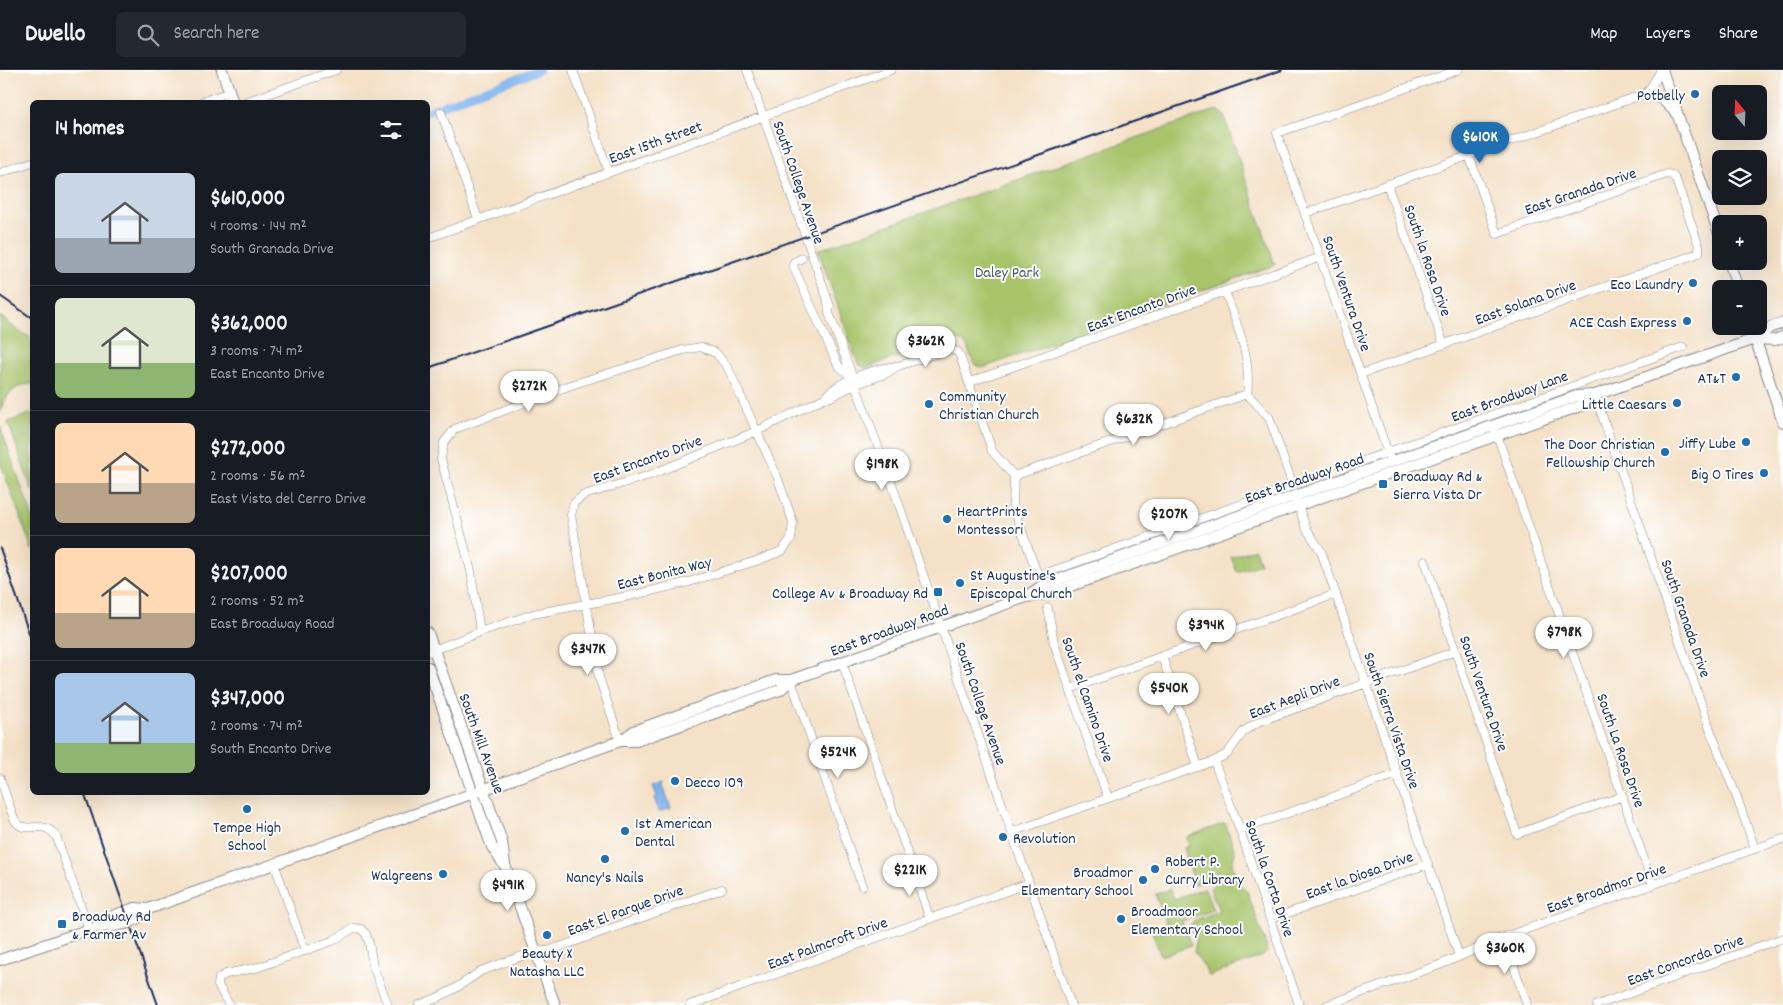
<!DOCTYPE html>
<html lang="en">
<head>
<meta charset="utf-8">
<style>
	body { margin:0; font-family:Dekko,sans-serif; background:#242831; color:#f1f3f6; height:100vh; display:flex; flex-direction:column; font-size:19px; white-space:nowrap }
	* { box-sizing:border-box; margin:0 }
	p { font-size:16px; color:#9ea1a6 }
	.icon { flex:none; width:28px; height:28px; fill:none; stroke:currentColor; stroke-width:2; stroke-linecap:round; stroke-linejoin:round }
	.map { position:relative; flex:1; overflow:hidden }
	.drawer { position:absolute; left:30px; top:30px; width:400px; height:695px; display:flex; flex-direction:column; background:#171b24; border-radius:8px; box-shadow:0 5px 20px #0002 }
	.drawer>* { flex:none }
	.needle { width:32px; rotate:341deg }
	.tools { position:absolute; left:1712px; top:15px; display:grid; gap:10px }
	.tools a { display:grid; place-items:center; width:55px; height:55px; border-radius:8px; background:#171b24; box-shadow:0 5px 20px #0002; font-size:25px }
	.price { position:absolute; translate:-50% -42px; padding:0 11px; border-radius:18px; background:#fff; color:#222; font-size:16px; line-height:32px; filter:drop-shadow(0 1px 2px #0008) }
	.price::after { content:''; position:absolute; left:50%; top:30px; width:15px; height:11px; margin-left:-8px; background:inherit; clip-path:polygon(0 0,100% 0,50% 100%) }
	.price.on { background:#1f6fb2; color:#fff }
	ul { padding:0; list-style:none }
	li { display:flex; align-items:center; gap:15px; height:125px; padding:0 25px }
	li+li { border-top:1px solid #363941 }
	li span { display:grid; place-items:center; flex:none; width:140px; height:100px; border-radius:8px; color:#555 }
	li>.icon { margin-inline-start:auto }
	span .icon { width:60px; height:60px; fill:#fffc; stroke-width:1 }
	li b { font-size:21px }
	h2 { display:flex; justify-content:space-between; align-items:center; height:60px; padding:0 25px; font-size:21px }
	header { display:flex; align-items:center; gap:30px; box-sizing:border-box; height:70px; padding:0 25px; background:#171b24; border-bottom:1px solid #363941 }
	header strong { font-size:24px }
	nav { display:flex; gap:28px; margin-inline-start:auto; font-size:18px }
	.search { width:350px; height:45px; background:#242831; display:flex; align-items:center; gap:12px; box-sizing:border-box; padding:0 18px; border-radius:8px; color:#9ea1a6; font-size:19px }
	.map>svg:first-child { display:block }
	.green { fill:#a7c46b; stroke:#617a64 }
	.water { fill:#80b3ed; stroke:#4e71a6 }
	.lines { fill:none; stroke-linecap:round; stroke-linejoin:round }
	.canal { stroke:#80b3ed; stroke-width:8 }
	.minor-casing { stroke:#888892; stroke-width:9 }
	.major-casing { stroke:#888892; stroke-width:12 }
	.minor { stroke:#fff; stroke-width:8 }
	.major { stroke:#fff; stroke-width:10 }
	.rail { stroke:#1b2f5e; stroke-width:2 }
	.poi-dot { fill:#1f6fb2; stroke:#fff; stroke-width:2 }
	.labels { text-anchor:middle; stroke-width:4; stroke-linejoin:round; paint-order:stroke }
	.poi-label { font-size:16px; fill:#1b2f5e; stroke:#fff; text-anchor:end }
	.street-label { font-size:16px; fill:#1b2f5e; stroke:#fff }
	.park-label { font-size:16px; fill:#455c62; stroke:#fff }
</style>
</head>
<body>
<header>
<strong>Dwello</strong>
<div class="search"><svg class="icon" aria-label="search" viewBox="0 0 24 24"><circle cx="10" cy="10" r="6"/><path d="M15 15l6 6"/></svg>Search here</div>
<nav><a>Map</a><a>Layers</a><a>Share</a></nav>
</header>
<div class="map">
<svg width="1783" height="935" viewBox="0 0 1783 935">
	<rect width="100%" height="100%" fill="#fff"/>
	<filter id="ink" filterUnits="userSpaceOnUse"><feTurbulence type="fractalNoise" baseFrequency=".02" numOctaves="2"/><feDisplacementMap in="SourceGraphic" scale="10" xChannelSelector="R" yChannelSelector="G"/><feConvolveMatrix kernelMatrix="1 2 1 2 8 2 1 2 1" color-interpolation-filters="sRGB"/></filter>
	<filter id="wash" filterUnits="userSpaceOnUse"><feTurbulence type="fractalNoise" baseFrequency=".0096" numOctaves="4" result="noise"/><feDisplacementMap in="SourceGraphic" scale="20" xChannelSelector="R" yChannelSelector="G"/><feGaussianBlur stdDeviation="1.12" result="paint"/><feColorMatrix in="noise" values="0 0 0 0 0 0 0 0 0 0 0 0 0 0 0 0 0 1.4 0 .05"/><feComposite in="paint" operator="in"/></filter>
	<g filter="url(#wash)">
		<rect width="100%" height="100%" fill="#f4e1c7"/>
		<path class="green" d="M1216,40L1221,42L1224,46L1275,195L982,298C963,293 978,268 947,269L866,298L858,294L818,180Z
			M0,246L20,262L32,268V314C14,314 4,327 0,344Z
			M32,343V421L8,352Z
			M0,356L32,446V480L0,391Z
			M1255,479L1260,494L1237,502L1231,487Z
			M1225,753L1235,782L1232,794L1239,813L1247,821L1266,875L1267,882L1263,886L1209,906L1205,898L1194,882L1196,871L1190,856L1193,851L1219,841L1210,818L1219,809L1221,804L1219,800L1210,808L1195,815L1184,778L1189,776L1187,767Z
			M1205,818L1213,840L1182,851L1191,876L1161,886L1152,862L1167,856L1155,824L1170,819L1174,829Z"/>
		<path class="water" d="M664,712L663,715L671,738L659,742L654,728L657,726L653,716Z"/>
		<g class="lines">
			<path class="canal" d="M428,41L539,0"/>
		</g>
	</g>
	<g filter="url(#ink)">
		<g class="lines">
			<g class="minor-casing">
				<path id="minor" d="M573,0L609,102
					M747,0L830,236
					M201,32L230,22
					M245,32L336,0
					M441,42L478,149
					M0,103L32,92
					M1387,114L1444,275
					M1306,143L1647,23L1659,4L1660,0
					M428,168L891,0
					M802,188L794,192L793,196L838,295L851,307
					M828,232L829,243L893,417L1071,935
					M1361,304L1699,183V176L1676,110L1672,105L1667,104L1497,164L1469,85
					M970,312L1321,187
					M1595,325L1711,662L1736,725L1755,779
					M824,328C838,310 873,299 896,296
					M1496,362L1653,815
					M1391,392L1277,63L1458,0
					M1343,398L1683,277
					M1014,406L1247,324
					M1297,432L1306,458L1321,481L1459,886
					M1425,491L1517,764L1623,726
					M1048,538L1054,573L1108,728
					M428,582L480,562L533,544L629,526L689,512L756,491L782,481L791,469L793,452L777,406L728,298L716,283L701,277L683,280L571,315L455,359L444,372L441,389L471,501L480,562
					M1162,586L1198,697
					M842,592L930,849
					M791,610L862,816
					M1070,619L1336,524
					M620,671L599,607L571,445L574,433L584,425L650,405L757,361L824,328L831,327L854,315L885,304L898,296L950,279L958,282L960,286L992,381L1014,406L1013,436L1038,506L1293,416L1269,347L1247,324C1252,288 1237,255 1225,221
					M1214,691L1240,760L1299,935
					M0,708L14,749C25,768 41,746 56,766L89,859
					M1240,760L1397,704
					M1012,762L1214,691L1227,684L1244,661L1258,652L1456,581
					M274,793L305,881
					M1271,849L1428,794
					M1504,867L1527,935
					M229,935L218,915L219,908L226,904L259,897L332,871L354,858L361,859L366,864L369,873L373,896L388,935
					M419,935L437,928L456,918L481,901L536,881H548L722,819
					M690,935L1029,813
					M1327,935L1442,894L1504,867L1783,769
					M1597,935L1783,868"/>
			</g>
			<g class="major-casing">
				<path id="major" d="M222,0L233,32
					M1662,0L1721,169
					M1647,23L1662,29L1674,41
					M1729,191L1738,219
					M1751,256L1783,352
					M1755,269L1775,270L1783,267
					M1027,526L1043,515L1577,326L1595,325L1755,269L1771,257L1783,253
					M428,563L502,772L505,795L555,935
					M428,597L492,777L504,795
					M620,671H636L780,620L791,610
					M97,857C116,856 136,855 148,839
					M0,890L96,857L115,845L126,841L135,838L148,839L620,671L634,661L776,610H791L1026,527L1048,524L1580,336L1595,325"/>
			</g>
			<use href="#minor" class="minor"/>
			<use href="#major" class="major"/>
			<path class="rail" d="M0,226L32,248
				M428,298L1282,0
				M0,478L32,572
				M84,722L158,935"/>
		</g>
	</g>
	<g class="poi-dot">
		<circle cx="1695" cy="24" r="5"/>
		<circle cx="1693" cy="213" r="5"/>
		<circle cx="1687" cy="251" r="5"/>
		<circle cx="1736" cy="307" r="5"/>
		<circle cx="1677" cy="333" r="5"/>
		<circle cx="929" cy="334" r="5"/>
		<circle cx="1746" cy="372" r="5"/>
		<circle cx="1665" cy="382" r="5"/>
		<circle cx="1764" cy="403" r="5"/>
		<rect x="1378" y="409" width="10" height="10" rx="2.5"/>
		<circle cx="947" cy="449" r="5"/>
		<circle cx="960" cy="513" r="5"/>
		<rect x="933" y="517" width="10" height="10" rx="2.5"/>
		<circle cx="675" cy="711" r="5"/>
		<circle cx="247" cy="739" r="5"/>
		<circle cx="625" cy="761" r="5"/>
		<circle cx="1003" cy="767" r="5"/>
		<circle cx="605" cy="789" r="5"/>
		<circle cx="1155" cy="799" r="5"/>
		<circle cx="443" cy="804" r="5"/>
		<circle cx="1143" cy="810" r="5"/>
		<circle cx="1121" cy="849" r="5"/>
		<rect x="57" y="849" width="10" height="10" rx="2.5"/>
		<circle cx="547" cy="865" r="5"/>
	</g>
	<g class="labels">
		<g class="poi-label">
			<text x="1685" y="30">Potbelly</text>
			<text x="1683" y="219">Eco Laundry</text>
			<text x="1677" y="257">ACE Cash Express</text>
			<text x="1726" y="313">AT&amp;T</text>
			<text x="939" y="331" text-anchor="start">Community<tspan x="939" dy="18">Christian Church</tspan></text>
			<text x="1667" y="339">Little Caesars</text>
			<text x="1736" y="378">Jiffy Lube</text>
			<text x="1655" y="379">The Door Christian<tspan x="1655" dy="18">Fellowship Church</tspan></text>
			<text x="1754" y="409">Big O Tires</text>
			<text x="1393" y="411" text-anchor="start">Broadway Rd &amp;<tspan x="1393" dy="18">Sierra Vista Dr</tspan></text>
			<text x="957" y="446" text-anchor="start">HeartPrints<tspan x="957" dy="18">Montessori</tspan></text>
			<text x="970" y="510" text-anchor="start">St Augustine's<tspan x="970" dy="18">Episcopal Church</tspan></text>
			<text x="928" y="528">College Av &amp; Broadway Rd</text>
			<text x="685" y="717" text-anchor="start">Decco 109</text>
			<text x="635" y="758" text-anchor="start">1st American<tspan x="635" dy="18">Dental</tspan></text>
			<text x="247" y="762" text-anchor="middle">Tempe High<tspan x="247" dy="18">School</tspan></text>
			<text x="1013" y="773" text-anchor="start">Revolution</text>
			<text x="1165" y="796" text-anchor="start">Robert P.<tspan x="1165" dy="18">Curry Library</tspan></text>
			<text x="1133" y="807">Broadmor<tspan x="1133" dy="18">Elementary School</tspan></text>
			<text x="433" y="810">Walgreens</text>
			<text x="605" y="812" text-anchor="middle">Nancy's Nails</text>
			<text x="1131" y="846" text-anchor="start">Broadmoor<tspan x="1131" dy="18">Elementary School</tspan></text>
			<text x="72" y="851" text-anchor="start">Broadway Rd<tspan x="72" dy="18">&amp; Farmer Av</tspan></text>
			<text x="547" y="888" text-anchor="middle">Beauty X<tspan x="547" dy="18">Natasha LLC</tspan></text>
		</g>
		<g class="street-label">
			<text transform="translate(655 71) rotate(-20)" y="6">East 15th Street</text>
			<text transform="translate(800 112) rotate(71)" y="6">South College Avenue</text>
			<text transform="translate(1580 120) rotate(-19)" y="6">East Granada Drive</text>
			<text transform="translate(1429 190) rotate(71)" y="6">South la Rosa Drive</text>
			<text transform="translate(1348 223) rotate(71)" y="6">South Ventura Drive</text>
			<text transform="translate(1525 231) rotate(-20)" y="6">East Solana Drive</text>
			<text transform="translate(1141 237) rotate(-20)" y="6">East Encanto Drive</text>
			<text transform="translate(1509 325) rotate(-20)" y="6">East Broadway Lane</text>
			<text transform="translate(647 388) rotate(-20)" y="6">East Encanto Drive</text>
			<text transform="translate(1304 407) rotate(-19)" y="6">East Broadway Road</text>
			<text transform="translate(664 502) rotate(-14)" y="6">East Bonita Way</text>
			<text transform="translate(1687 548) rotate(71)" y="6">South Granada Drive</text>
			<text transform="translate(889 559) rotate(-20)" y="6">East Broadway Road</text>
			<text transform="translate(1485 623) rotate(71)" y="6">South Ventura Drive</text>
			<text transform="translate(1294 626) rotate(-21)" y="6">East Aepli Drive</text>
			<text transform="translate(1089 629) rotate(71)" y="6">South el Camino Drive</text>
			<text transform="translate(982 633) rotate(71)" y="6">South College Avenue</text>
			<text transform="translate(1393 650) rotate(71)" y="6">South Sierra Vista Drive</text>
			<text transform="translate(483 673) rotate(70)" y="6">South Mill Avenue</text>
			<text transform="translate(1622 680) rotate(71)" y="6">South La Rosa Drive</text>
			<text transform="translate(1359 804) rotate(-20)" y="6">East la Diosa Drive</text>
			<text transform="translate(1271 808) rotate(71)" y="6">South la Corta Drive</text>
			<text transform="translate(1606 817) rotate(-19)" y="6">East Broadmor Drive</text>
			<text transform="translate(625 839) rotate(-20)" y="6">East El Parque Drive</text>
			<text transform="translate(827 872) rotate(-20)" y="6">East Palmcroft Drive</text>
			<text transform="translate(1685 889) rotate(-20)" y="6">East Concorda Drive</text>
		</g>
		<g class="park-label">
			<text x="1007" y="207">Daley Park</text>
		</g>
	</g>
</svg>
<div class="tools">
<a><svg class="needle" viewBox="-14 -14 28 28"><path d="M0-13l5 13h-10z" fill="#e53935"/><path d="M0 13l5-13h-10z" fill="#9ea1a6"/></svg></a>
<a><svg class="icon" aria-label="layers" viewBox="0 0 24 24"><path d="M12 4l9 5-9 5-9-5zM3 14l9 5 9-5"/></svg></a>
<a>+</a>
<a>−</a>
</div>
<b class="price on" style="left:1480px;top:94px">$610K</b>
<b class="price" style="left:926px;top:298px">$362K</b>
<b class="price" style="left:529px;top:343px">$272K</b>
<b class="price" style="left:1134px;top:376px">$632K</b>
<b class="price" style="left:882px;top:421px">$198K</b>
<b class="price" style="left:1169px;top:471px">$207K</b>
<b class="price" style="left:1206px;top:582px">$394K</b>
<b class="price" style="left:1564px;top:589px">$798K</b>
<b class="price" style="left:588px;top:606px">$347K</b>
<b class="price" style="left:1169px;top:645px">$540K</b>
<b class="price" style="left:838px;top:709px">$524K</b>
<b class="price" style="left:910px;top:827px">$221K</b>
<b class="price" style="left:508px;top:842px">$491K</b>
<b class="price" style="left:1505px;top:905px">$360K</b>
<section class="drawer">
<h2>14 homes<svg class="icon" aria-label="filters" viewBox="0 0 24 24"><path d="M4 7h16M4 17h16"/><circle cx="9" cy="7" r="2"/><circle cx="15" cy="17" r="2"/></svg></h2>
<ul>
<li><span style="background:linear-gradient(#c9d6e8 65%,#9aa5b1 0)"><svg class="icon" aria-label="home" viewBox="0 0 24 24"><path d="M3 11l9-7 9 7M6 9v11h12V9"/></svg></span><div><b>$610,000</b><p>4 rooms · 144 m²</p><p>South Granada Drive</p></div></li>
<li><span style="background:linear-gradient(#dfe7d0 65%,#8fb573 0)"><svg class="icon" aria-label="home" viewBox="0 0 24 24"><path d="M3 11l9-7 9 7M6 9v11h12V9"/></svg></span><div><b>$362,000</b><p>3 rooms · 74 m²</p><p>East Encanto Drive</p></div></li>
<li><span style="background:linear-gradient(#ffd9b3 60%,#b9a48a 0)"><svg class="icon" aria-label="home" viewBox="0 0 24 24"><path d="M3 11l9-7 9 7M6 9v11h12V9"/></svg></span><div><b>$272,000</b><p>2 rooms · 56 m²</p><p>East Vista del Cerro Drive</p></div></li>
<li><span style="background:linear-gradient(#ffd9b3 65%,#b9a48a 0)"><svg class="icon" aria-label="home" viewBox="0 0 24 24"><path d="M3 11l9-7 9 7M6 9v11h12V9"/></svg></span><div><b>$207,000</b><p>2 rooms · 52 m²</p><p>East Broadway Road</p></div></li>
<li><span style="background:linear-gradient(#a9c7e8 70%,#8fb573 0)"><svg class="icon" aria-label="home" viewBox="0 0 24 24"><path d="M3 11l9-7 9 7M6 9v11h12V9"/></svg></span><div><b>$347,000</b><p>2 rooms · 74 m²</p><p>South Encanto Drive</p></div></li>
</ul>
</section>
</div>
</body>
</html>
